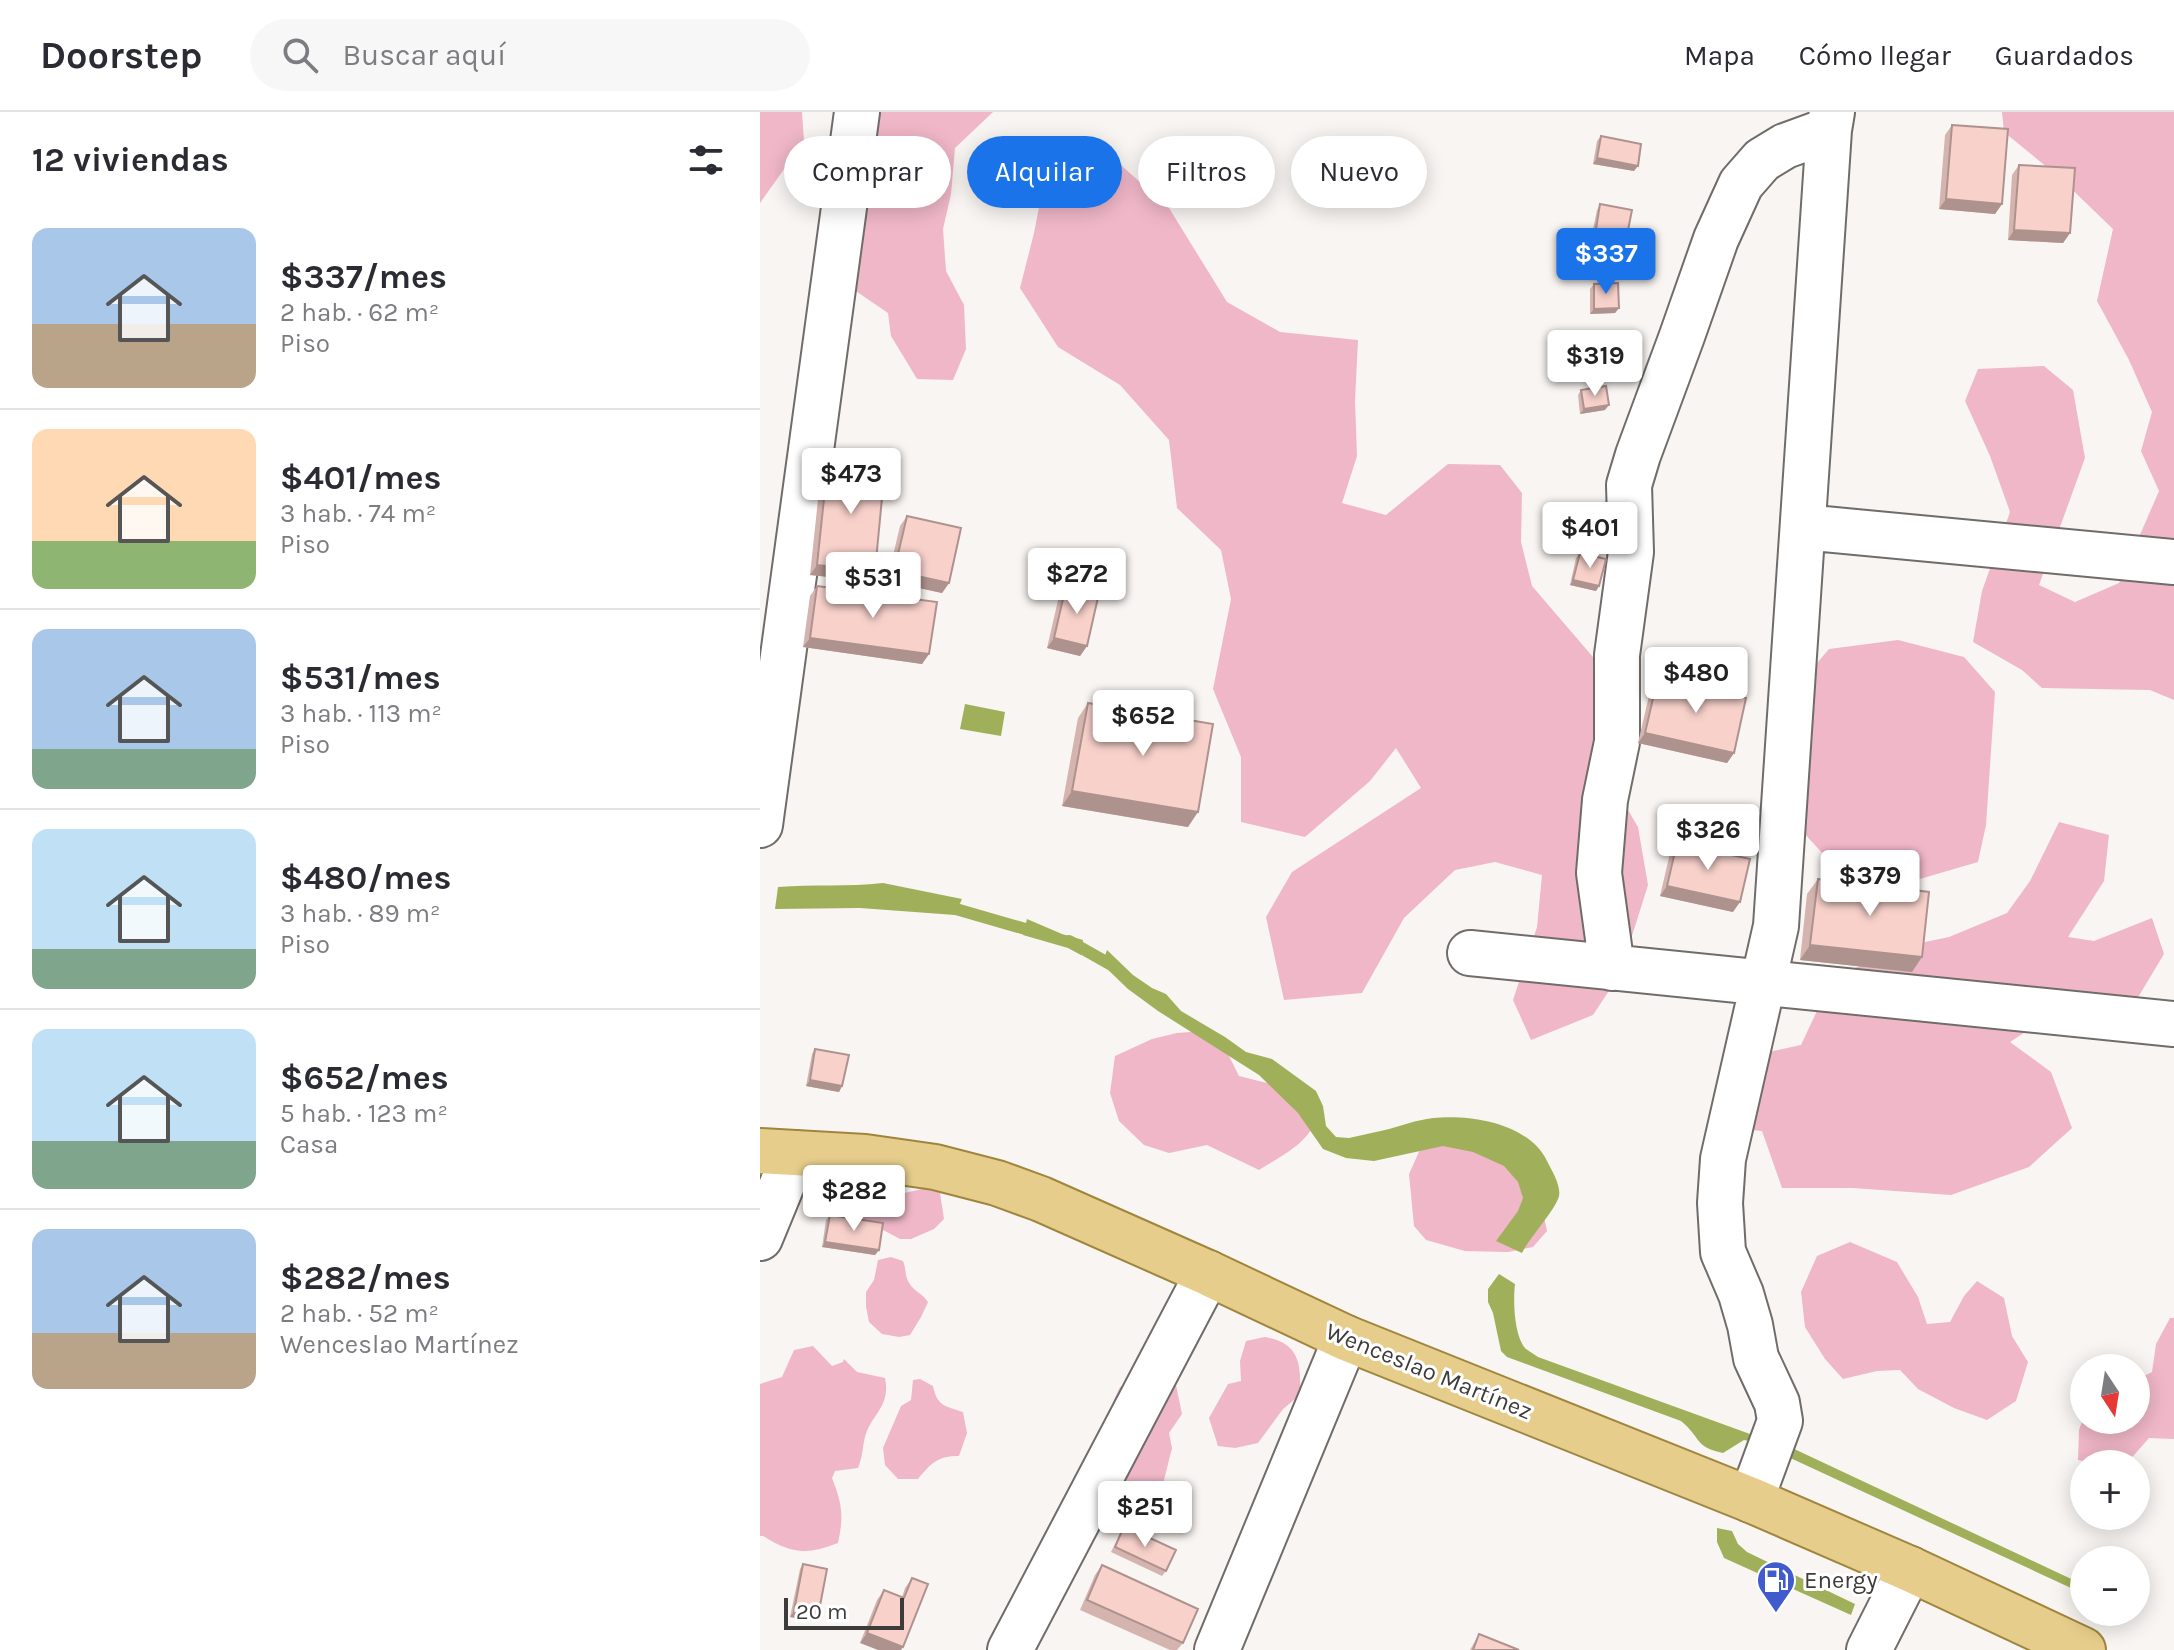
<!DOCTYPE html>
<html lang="es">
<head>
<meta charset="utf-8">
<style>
	body { margin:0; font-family:Karla,sans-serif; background:#f7f7f7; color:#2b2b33; height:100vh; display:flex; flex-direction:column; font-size:30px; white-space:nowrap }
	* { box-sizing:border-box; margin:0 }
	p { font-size:26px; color:#7c7c81 }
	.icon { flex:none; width:44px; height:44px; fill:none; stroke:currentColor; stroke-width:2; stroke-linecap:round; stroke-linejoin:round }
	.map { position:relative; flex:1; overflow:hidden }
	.drawer { display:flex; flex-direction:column; background:#fff; width:760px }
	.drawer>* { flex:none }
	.hud { position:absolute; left:24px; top:24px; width:760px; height:72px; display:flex; gap:16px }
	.needle { width:52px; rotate:168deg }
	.fabs { position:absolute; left:1310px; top:1242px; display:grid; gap:16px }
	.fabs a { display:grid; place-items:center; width:80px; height:80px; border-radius:50%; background:#fff; box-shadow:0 4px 20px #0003; font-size:40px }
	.scale { position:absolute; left:24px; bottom:20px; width:120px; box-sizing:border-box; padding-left:8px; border:4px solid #3e3c3b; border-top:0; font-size:22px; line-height:28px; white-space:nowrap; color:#3e3c3b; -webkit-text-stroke:6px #fff; paint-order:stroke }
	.price { position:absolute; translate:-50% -68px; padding:0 18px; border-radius:8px; background:#fff; color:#222; font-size:26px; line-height:52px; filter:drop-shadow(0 2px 4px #0008) }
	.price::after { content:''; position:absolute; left:50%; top:48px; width:24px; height:18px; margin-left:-12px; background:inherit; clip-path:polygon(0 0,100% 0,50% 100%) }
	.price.selected { background:#1a73e8; color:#fff }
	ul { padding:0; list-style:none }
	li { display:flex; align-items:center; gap:24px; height:200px; padding:0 32px }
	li+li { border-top:2px solid #e1e1e2 }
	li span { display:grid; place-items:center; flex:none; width:224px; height:160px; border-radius:16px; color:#555 }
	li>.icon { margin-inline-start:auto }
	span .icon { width:96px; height:96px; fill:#fffc; stroke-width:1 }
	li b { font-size:34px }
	h2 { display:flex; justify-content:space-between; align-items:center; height:96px; padding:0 32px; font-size:34px }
	.chip { padding:0 28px; border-radius:36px; background:#fff; box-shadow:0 4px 20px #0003; font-size:28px; line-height:72px }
	.chip.selected { background:#1a73e8; color:#fff }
	header { display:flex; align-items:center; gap:48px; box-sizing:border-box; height:112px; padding:0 40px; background:#fff; border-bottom:2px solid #e1e1e2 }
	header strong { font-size:38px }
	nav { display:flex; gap:44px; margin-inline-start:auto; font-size:28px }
	.search { width:560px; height:72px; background:#f7f7f7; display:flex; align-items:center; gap:20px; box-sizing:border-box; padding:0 28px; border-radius:44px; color:#7c7c81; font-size:30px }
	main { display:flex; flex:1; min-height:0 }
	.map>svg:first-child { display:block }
	.green { fill:#f0b7c8 }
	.water { fill:#a0b05a }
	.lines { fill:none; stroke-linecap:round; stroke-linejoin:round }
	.stream { stroke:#a0b05a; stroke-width:12 }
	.minor-casing { stroke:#6f6c69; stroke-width:48 }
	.major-casing { stroke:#a0853d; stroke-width:48 }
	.minor { stroke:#fff; stroke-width:44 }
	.major { stroke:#e6cd8b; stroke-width:44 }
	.wall { fill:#d5b4af }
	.shaded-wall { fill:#ae928e }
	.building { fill:#f8d1cb; stroke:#ae928e; stroke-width:2 }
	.labels { text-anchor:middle; stroke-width:6; stroke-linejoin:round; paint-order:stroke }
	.street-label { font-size:24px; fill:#3e3c3b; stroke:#fff }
	.poi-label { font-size:24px; fill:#3e3c3b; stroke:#fff; text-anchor:start }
</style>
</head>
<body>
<header>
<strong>Doorstep</strong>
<div class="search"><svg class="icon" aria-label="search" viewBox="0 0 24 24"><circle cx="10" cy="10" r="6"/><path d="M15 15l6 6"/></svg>Buscar aquí</div>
<nav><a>Mapa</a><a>Cómo llegar</a><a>Guardados</a></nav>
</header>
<main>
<section class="drawer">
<h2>12 viviendas<svg class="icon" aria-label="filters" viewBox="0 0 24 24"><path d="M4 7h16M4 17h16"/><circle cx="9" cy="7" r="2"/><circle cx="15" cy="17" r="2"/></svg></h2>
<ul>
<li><span style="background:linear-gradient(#a9c7e8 60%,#b9a48a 0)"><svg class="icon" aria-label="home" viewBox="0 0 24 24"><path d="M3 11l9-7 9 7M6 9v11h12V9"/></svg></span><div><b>$337/mes</b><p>2 hab. · 62 m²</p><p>Piso</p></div></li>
<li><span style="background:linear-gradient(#ffd9b3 70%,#8fb573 0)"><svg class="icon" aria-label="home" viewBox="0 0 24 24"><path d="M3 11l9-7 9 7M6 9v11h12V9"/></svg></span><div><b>$401/mes</b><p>3 hab. · 74 m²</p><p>Piso</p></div></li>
<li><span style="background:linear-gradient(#a9c7e8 75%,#7fa58c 0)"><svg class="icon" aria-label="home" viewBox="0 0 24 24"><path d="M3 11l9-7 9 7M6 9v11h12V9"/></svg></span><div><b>$531/mes</b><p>3 hab. · 113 m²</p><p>Piso</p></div></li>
<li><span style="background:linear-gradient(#bfe0f5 75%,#7fa58c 0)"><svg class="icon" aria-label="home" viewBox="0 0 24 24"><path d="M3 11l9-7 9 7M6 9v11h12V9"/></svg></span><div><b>$480/mes</b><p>3 hab. · 89 m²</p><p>Piso</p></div></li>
<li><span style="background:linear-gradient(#bfe0f5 70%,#7fa58c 0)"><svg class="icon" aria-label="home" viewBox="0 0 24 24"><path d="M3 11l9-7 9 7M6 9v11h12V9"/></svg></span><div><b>$652/mes</b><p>5 hab. · 123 m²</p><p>Casa</p></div></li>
<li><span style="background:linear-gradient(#a9c7e8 65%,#b9a48a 0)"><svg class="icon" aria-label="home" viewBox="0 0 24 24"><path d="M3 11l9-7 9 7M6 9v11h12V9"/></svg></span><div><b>$282/mes</b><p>2 hab. · 52 m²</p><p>Wenceslao Martínez</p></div></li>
</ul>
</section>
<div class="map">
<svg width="1414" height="1538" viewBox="0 0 1414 1538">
	<rect width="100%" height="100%" fill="#f9f5f2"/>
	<path class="green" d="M0,0H42L44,29L0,91Z
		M115,0H233L195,36L191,82L183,117L186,159L204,193L206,237L193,268L157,267L131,224L128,201L84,171Z
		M1242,0H1414V588L1390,578L1282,576L1262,558L1213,530L1222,479L1250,400L1230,344L1205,289L1218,257L1284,254L1313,278L1325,346L1279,473L1315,490L1359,471L1399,379L1381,339L1392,300L1369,248L1337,189L1353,117L1299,65L1244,20Z
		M354,47L409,96L467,190L520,220L598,228L595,289L597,344L582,391L626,403L688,352L740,353L762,381L761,430L772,474L845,559L852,671L878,715L888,773L860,862L833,903L771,928L753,888L777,815L782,763L735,750L695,758L644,806L602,881L524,888L506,805L532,760L661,676L636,636L610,669L545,725L481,710V645L453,577L471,487L461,438L417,396L409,328L360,273L298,235L260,176L274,121L284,70Z
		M1138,528L1204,545L1235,580L1226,713L1218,750L1146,771L1073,753L1024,699L1028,585L1069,537Z
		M1299,710L1349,723L1344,769L1308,825L1334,829L1392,806L1404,842L1377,887L1296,900L1250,930L1291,960L1312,1016L1269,1055L1191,1083L1093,1076H1022L1002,1019L960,1015L1009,940L1041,933L1072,867L1137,836L1189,825L1247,801L1270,769Z
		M443,919L461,928L479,964L507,971L532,966L555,1010C546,1033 519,1045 499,1058L447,1033L409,1041L384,1033L359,1009L350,981L355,944L392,927L417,921Z
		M693,1020L775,1062L787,1119L773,1135L748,1140L705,1139L666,1128L654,1114L649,1062L662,1033Z
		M83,1067L104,1068L110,1072L115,1080L126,1085L167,1076L180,1081L184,1107L174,1117L151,1127H140L110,1111L73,1110C59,1092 52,1070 83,1067Z
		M1090,1130L1137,1150L1158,1185L1167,1212L1190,1210L1204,1184L1217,1169L1244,1186L1252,1224L1268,1250L1256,1289L1227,1308L1194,1296L1158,1277L1140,1258L1117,1259L1083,1267L1065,1247L1045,1215L1041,1180L1057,1144Z
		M131,1145L143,1149C146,1156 145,1163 148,1169C153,1179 162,1181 168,1190L161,1205L150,1223L139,1225L122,1222L109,1210L106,1195V1180L114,1168L118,1148Z
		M1410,1206H1414V1327L1389,1326L1368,1350L1335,1352L1318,1348L1319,1318L1324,1304V1308H1376V1268L1392,1260L1396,1232Z
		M505,1225C540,1231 541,1252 540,1283L523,1297L498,1331L475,1336L458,1334L449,1306L468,1272L481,1269L480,1249L486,1229Z
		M53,1234L72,1254L83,1250L84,1247L97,1260L125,1266C131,1295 111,1302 105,1325C102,1338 103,1343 98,1356L75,1359L72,1366C82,1391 84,1404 78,1431C47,1443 32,1442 3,1424H0V1272L22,1265L34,1238Z
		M401,1264L416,1273L422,1302L409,1321L412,1336L403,1372L377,1387L340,1385L356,1316L353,1290L360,1275L369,1270Z
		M160,1267L173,1274C177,1294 185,1294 203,1300L207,1321L199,1344C178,1344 171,1351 158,1367H138L125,1353L123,1336L141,1294L151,1288L153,1268Z"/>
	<path class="water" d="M205,592L245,600L241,624L200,617Z
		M123,771L202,787L195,803L100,796L15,797L18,775C53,772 87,775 123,771Z
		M267,807L302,822L323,828L321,843L308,836L263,823Z
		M347,838L373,863L392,876L406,882L421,899L465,925L486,940L512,947L556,979L563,994L566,1014L576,1025L589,1026C601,1023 613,1021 625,1018C641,1014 656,1008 673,1006C710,1002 769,1011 787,1049C792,1059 801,1073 799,1084C796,1097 770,1125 762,1141L736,1129L758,1099L763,1086L758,1070L744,1054L713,1040L683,1034L614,1049L586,1046L563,1037L538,1001L499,963L398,899L368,877L342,852Z
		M739,1162L755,1172C753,1188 754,1225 766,1237C770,1240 774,1242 778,1245L1001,1326L998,1331L984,1328L963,1341C934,1335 941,1325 921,1309L747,1245L741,1239L733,1201L728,1190V1177Z
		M1030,1335L1324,1473V1482L1026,1344Z
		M957,1416L972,1419L978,1432L987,1440L1095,1492L1091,1503L964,1446L957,1430Z"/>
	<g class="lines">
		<path class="stream" d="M182,793L279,821
			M309,829L355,855"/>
		<g class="minor-casing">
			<path id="minor" d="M1043,415L1414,450
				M0,713L97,0
				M710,841L1414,912
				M852,856L839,761L845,688L857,630V543L871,440L869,373L878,343L922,224L956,127L981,72L1002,48L1025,34L1069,18
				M0,1126L35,1041
				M991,1388L1020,1309L1017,1291L996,1246L990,1213L981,1182L963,1140L960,1091L963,1047L1016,814L1069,18L1072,0
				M250,1538L448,1161
				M457,1538L586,1226
				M1109,1538L1150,1457"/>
		</g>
		<g class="major-casing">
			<path id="major" d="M0,1039L105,1045L175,1055L237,1071L281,1087L448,1161L586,1226L991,1388L1150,1457L1323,1538"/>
		</g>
		<use href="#minor" class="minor"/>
		<use href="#major" class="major"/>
	</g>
	<path class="wall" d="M1192,13L1242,92L1235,102L1179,97L1185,23Z
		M841,24L874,59L833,52L837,29Z
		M1259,53L1310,121L1303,131L1248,128L1252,63Z
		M840,92L864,128L832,122L837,98Z
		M834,172L859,196L855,201L830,202V177Z
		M821,278L845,298L820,302L818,283Z
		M68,349L108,469L50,463L61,359Z
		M147,404L189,471L182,481L127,469L140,414Z
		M820,441L839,474L836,479L810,473L816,446Z
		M57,474L169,542L162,552L43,535L50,484Z
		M306,474L327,534L320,544L287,536L299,484Z
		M898,565L974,641L967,651L878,631L891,575Z
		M328,591L428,715L302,694L318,606Z
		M917,731L973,800L900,784L910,741Z
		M1058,767L1152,860L1040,848L1047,782Z
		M55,937L82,974L79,980L46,974L52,942Z
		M70,1103L119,1138L115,1143L62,1135L66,1108Z
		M364,1414L406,1459L402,1464L351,1440Z
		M43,1452L58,1504L54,1509L30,1505L40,1457Z
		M342,1453L423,1531L417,1538H410L320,1498L335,1463Z
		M152,1466L168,1472L100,1531L117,1488L124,1478L142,1485L145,1476Z
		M719,1522L759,1538H710Z"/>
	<path class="shaded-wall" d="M837,46L878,54L874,59L833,52Z
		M1186,87L1242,92L1235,102L1179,97Z
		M836,117L867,123L864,128L832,122Z
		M1254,118L1310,121L1303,131L1248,128Z
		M859,196L855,201L830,202L834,197Z
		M849,293L845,298L820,302L824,297Z
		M57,453L115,459L108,469L50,463Z
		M134,459L189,471L182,481L127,469Z
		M813,468L839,474L836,479L810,473Z
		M50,526L169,542L162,552L43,535Z
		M294,526L327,534L320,544L287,536Z
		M885,621L974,641L967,651L878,631Z
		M312,679L438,700L428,715L302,694Z
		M907,774L980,790L973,800L900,784Z
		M1050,833L1162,845L1152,860L1040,848Z
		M50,968L82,974L79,980L46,974Z
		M65,1130L119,1138L115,1143L62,1135Z
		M34,1499L58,1504L54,1509L30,1505Z
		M107,1521L143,1535L141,1538H118L100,1531Z"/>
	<path class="building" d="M1192,13L1248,17L1242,92L1186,87Z
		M841,24L881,32L878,54L837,46Z
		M1259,53L1315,56L1310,121L1254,118Z
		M840,92L872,98L867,123L836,117Z
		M858,171L859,196L834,197V172Z
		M846,274L849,293L824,297L821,278Z
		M68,349L125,355L115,459L57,453Z
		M147,404L201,416L189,471L134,459Z
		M820,441L846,447L839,474L813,468Z
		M57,474L177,490L169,542L50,526Z
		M306,474L339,481L327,534L294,526Z
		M898,565L986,586L974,641L885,621Z
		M328,591L453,612L438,700L312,679Z
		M917,731L990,747L980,790L907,774Z
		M1058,767L1169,780L1162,845L1050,833Z
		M55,937L89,943L82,974L50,968Z
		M70,1103L123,1111L119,1138L65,1130Z
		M364,1414L416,1438L406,1459L355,1435Z
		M43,1452L67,1457L58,1504L34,1499Z
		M342,1453L438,1497L423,1531L327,1488Z
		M152,1466L168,1472L143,1535L107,1521L124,1478L144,1486Z
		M719,1522L759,1538H713Z"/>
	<defs>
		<g id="fuel-pin" transform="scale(2)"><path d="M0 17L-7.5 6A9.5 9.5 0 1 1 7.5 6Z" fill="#405bcd" stroke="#fff"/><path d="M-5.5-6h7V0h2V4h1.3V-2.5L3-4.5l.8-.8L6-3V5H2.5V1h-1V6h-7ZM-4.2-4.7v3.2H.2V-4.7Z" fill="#fff"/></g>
	</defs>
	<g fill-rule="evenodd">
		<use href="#fuel-pin" x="1016" y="1468"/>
	</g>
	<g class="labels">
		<g class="street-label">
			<text transform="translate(669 1259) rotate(22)" y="8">Wenceslao Martínez</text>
		</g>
		<g class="poi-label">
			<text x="1044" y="1476">Energy</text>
		</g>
	</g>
</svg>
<div class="fabs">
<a><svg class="needle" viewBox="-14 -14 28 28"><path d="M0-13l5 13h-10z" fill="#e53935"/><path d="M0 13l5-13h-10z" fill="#7c7c81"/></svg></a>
<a>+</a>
<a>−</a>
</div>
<div class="scale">20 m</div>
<b class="price selected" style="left:846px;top:184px">$337</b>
<b class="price" style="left:835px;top:286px">$319</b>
<b class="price" style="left:91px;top:404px">$473</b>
<b class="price" style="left:830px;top:458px">$401</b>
<b class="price" style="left:317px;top:504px">$272</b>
<b class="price" style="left:113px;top:508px">$531</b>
<b class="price" style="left:936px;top:603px">$480</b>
<b class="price" style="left:383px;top:646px">$652</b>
<b class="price" style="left:948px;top:760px">$326</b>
<b class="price" style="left:1110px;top:806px">$379</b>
<b class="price" style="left:94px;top:1121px">$282</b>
<b class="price" style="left:385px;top:1437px">$251</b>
<div class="hud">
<a class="chip">Comprar</a>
<a class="chip selected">Alquilar</a>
<a class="chip">Filtros</a>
<a class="chip">Nuevo</a>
</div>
</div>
</main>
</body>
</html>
